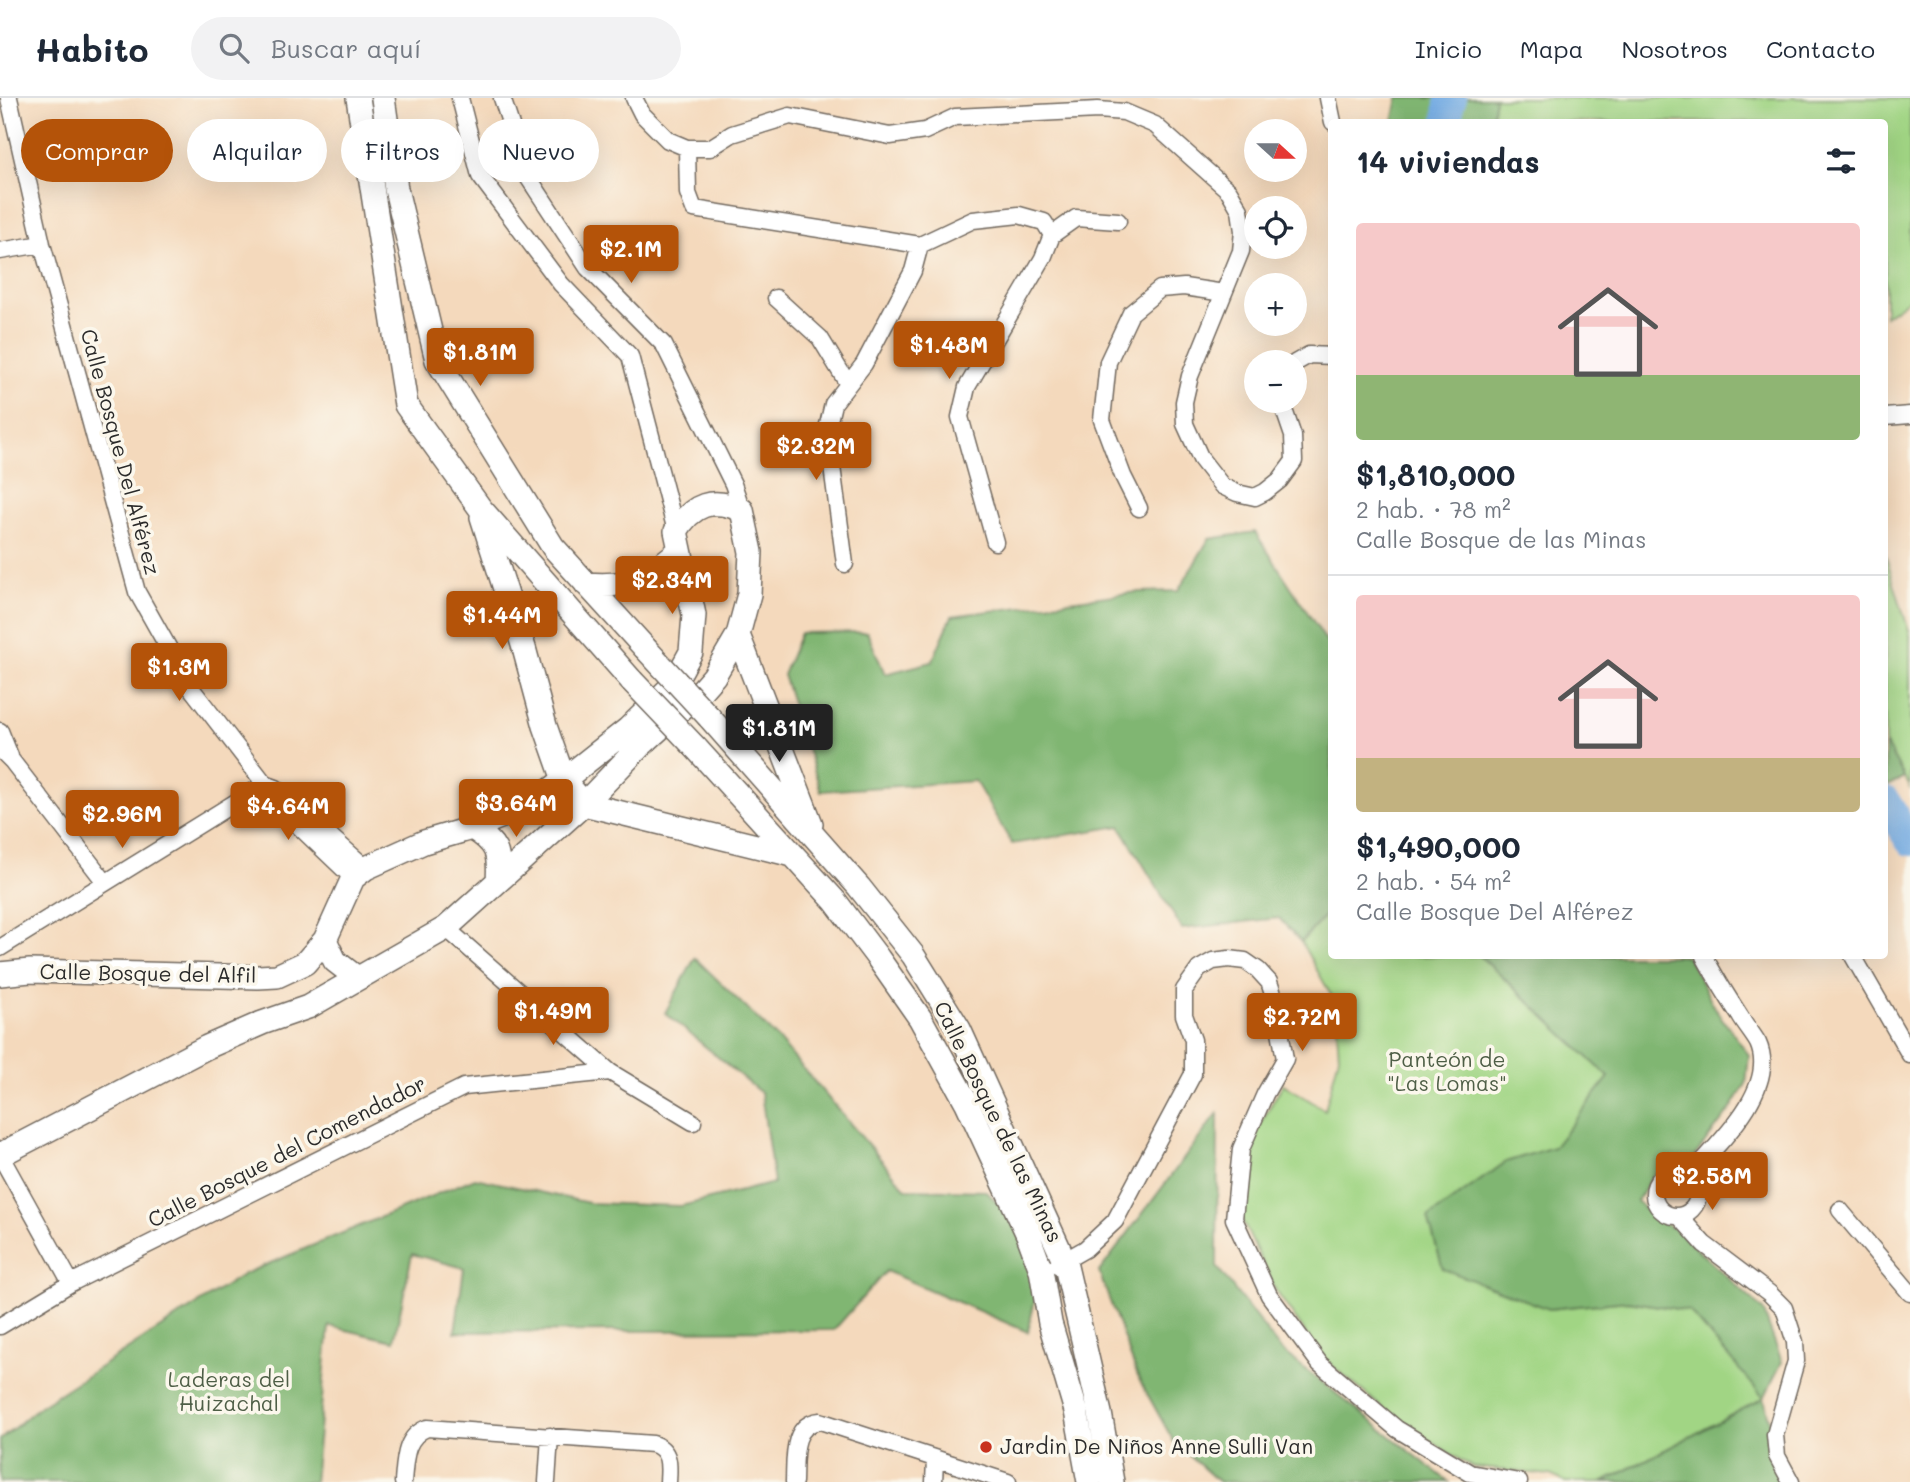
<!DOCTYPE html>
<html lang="es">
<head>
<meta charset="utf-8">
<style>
	body { margin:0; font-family:Mali,sans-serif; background:#f2f2f3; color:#1f2937; height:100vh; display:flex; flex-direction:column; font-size:26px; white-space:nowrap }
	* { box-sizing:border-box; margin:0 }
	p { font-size:23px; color:#747a83 }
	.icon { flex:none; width:38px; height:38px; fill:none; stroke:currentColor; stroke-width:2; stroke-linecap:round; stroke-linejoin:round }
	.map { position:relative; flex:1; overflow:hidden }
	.drawer { position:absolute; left:1328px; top:21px; width:560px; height:840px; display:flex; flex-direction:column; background:#fff; border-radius:7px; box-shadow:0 7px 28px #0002 }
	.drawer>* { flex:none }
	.hud { position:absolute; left:21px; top:21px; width:665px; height:63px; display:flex; gap:14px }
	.needle { width:46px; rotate:111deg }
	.tools { position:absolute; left:1244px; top:21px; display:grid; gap:14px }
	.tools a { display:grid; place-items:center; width:63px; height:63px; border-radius:50%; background:#fff; box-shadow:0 7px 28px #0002; font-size:35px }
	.price { position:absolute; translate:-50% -60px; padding:0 16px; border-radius:7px; background:#b45309; color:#fff; font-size:23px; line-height:46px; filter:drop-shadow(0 2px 4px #0008) }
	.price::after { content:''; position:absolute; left:50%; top:42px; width:21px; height:16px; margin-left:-10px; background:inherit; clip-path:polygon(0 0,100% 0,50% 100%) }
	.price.current { background:#222; color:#fff }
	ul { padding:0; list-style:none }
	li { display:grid; align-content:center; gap:14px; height:371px; padding:0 28px }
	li+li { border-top:2px solid #e0e1e3 }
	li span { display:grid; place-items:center; height:217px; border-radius:7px; color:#555 }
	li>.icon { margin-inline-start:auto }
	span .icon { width:126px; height:126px; fill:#fffc; stroke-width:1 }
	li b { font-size:30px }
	h2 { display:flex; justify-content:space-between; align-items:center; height:84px; padding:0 28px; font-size:30px }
	.tag { padding:0 24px; border-radius:32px; background:#fff; box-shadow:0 7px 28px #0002; font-size:24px; line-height:63px }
	.tag.current { background:#b45309; color:#fff }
	header { display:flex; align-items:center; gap:42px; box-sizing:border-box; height:98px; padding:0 35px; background:#fff; border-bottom:2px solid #e0e1e3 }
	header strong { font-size:33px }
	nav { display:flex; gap:38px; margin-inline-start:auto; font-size:24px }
	.search { width:490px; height:63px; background:#f2f2f3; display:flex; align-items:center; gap:18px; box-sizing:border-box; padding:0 24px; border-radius:38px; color:#747a83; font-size:26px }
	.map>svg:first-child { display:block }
	.green { fill:#a1d584; stroke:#668058; stroke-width:2 }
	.forest { fill:#80b672; stroke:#56704e; stroke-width:2 }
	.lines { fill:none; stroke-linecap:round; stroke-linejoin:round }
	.river { stroke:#75ace3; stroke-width:30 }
	.street-casing { stroke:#71685e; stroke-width:19 }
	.secondary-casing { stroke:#71685e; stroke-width:26 }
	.street { stroke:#fff; stroke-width:16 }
	.secondary { stroke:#fff; stroke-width:23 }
	.secondary-bridge-casing { stroke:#71685e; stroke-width:26; stroke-linecap:butt }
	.secondary-bridge { stroke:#fff; stroke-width:23 }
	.poi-dot { fill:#c8321e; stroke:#fbf7ec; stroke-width:2.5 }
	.labels { text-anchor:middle; stroke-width:7; stroke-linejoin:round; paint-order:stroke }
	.street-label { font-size:21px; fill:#2b2b2b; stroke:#fbf7ec }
	.park-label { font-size:21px; fill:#4e5e46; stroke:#fbf7ec }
	.poi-label { font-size:21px; fill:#2b2b2b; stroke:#fbf7ec; text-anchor:start }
</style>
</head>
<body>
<header>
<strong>Habito</strong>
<div class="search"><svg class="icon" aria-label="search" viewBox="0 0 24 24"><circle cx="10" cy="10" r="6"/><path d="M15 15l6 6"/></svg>Buscar aquí</div>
<nav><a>Inicio</a><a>Mapa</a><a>Nosotros</a><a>Contacto</a></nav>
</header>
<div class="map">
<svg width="1910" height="1384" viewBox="0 0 1910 1384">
	<rect width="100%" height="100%" fill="#fbf7ec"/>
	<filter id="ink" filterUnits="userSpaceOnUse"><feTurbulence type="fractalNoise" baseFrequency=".0143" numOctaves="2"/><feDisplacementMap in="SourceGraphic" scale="14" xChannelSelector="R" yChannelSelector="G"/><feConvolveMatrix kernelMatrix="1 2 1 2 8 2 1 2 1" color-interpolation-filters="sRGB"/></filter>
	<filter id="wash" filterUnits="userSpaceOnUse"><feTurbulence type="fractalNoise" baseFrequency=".00686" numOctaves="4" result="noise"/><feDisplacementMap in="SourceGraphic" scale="28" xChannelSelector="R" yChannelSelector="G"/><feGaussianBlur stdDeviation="1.57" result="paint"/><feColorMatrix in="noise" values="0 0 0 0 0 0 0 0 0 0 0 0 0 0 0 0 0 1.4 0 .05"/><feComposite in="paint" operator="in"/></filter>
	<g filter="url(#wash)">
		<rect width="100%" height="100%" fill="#f4d9bc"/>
		<path class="green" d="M1495,0H1910V200L1885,218V24H1491Z
			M1885,456L1910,537V689L1885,645Z
			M1332,810V858H1480L1609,979L1554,1049L1506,1064L1549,1211L1628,1203L1697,1214L1764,1300L1604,1384H1566L1550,1377L1472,1369L1397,1322L1324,1261L1276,1193L1241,1120L1247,1049L1283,986L1325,1012L1339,958L1335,904L1301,844Z"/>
		<path class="forest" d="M1398,0H1495L1491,24H1393Z
			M1255,434L1332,552V810L1301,844L1279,820L1182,831L1120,728L1012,746L975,683L821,693L783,577L800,535L867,534L885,576L932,564L952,518L1138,494L1178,493L1209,441Z
			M1885,645L1904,679L1885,689Z
			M1480,858H1687L1718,915L1749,957L1746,986L1730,1012L1690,1064L1663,1065L1649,1083L1637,1103L1652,1119L1676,1132L1763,1212L1782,1264L1764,1300L1784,1384H1604L1764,1300L1689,1213L1628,1203L1549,1211L1443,1171L1428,1120L1506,1064L1554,1049L1609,979Z
			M695,860L777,940L906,1091L986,1093L1028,1137L1041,1172L1028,1234L886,1173L834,1232L455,1234L464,1170L412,1156L394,1243L329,1228L314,1384H0V1342L40,1308L244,1176L475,1080L589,1105L681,1108L774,1085L761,995L665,915Z
			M1218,1015L1217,1169L1281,1252L1449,1384H1219L1174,1344L1139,1281L1099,1174Z"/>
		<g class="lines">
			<path class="river" d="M1448,24L1449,6L1452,0
				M1885,703L1910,743"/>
		</g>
	</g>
	<g filter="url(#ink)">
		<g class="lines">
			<g class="street-casing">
				<path id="street" d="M9,0L42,146L137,494L191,590L265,686L266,697L353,780
					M460,0L480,78L561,186L630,258L676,433
					M502,0L528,79L588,170L664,247L733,386L742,412
					M634,0L642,16L668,42L687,50H710L732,36L790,18L890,38L925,33L955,19L1098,12L1124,14L1155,27L1229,93L1240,112L1243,133L1241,153L1190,278L1184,304L1185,326L1201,361L1222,388L1237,395L1255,399L1265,394L1280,382L1294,363L1293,338L1281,303
					M1328,0L1333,24
					M687,50L688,95L694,111L920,147L973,122L1019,117L1044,124L1052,137L1043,160L967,289L960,319L995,444
					M1052,137L1076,120L1118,123
					M0,153L42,146
					M776,200L820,240L848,286
					M1295,265L1309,257L1332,258
					M1885,319L1910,317
					M1139,410L1123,378L1102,322L1108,264L1131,215L1160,191L1184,189L1224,195
					M845,466L827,331L833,306L864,266L913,173L920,147
					M0,633L10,658
					M0,651L12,663L105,784
					M265,686L276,690L366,770
					M446,830L610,974L693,1024
					M0,850L265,686
					M1853,858L1910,957
					M0,1057L71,1185
					M1654 1096a22 22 0 1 1 44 0a22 22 0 1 1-44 0Z
					M1689,1078C1716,1048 1779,991 1758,945C1753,936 1745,927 1740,918C1727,898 1715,879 1704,858
					M1840,1112L1910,1195
					M1679,1118L1704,1146L1769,1195L1784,1210L1795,1244L1796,1263L1775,1337L1777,1358L1791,1384
					M1057,1167L1085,1151L1115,1123L1193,976V942L1184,917V892L1199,871L1213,863L1229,861L1245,863L1258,872L1269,884L1274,899L1285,961L1265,996L1241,1051L1234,1121L1269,1197L1320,1266L1397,1331L1470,1375L1519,1384
					M0,1228L71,1185L464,989L610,974
					M403,1384C405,1363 404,1339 427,1330L653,1346C671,1352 669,1368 668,1384
					M547,1384L550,1338
					M794,1384C795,1361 791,1326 820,1323L1008,1384
					M934,1384L935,1362"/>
			</g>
			<g class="secondary-casing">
				<path id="secondary" d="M358,0L406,307L480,410L632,583
					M383,0L396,91L437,262L553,449L645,550
					M482,419L524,550L545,628L564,682L584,706L793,757
					M586,486C632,490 646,480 680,452
					M738,537L811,726
					M709,619L859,789L913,857L959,931L1065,1164L1100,1315L1112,1384
					M695,649L835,803L878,860L920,920L967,1005L1028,1137L1041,1172L1050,1225L1076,1313L1089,1384
					M472,730C497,745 500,755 498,783
					M325,842L335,863L357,880
					M0,876L30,873L258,879L277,878L305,865L325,842L353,780L366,770L424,744L472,730L533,706L628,631L673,587L691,554L694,517L676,433C693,406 712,399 742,412L751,454L749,496L738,537L714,578L699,595L639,649L584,706L446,830L308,909L262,925L207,949L0,1057"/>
			</g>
			<use href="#street" class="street"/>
			<use href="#secondary" class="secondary"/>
			<g class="secondary-bridge-casing">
				<path id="secondary-bridge" d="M645,550L709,619
					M632,583L695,649"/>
			</g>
			<use href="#secondary-bridge" class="secondary-bridge"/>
		</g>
	</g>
	<circle class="poi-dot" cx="986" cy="1349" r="7"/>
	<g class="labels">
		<g class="street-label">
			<text transform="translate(120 354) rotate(75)" y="7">Calle Bosque Del Alférez</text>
			<text transform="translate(148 876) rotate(1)" y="7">Calle Bosque del Alfil</text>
			<text transform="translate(998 1024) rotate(64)" y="7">Calle Bosque de las Minas</text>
			<text transform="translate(287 1054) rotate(-27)" y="7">Calle Bosque del Comendador</text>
		</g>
		<g class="park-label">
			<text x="1447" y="969">Panteón de<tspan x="1447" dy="24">"Las Lomas"</tspan></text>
			<text x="229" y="1289">Laderas del<tspan x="229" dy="24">Huizachal</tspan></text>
		</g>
		<g class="poi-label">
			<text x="1000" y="1356">Jardin De Niños Anne Sulli Van</text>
		</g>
	</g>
</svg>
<div class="tools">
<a><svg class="needle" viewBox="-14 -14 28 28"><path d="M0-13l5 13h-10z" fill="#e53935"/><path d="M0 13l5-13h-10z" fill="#747a83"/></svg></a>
<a><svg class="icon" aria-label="locate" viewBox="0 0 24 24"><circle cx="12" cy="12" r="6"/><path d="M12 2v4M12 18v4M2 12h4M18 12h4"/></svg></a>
<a>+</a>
<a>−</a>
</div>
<b class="price" style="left:631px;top:187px">$2.1M</b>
<b class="price" style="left:949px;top:283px">$1.48M</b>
<b class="price" style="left:480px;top:290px">$1.81M</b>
<b class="price" style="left:816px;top:384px">$2.32M</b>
<b class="price" style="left:672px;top:518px">$2.34M</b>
<b class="price" style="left:502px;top:553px">$1.44M</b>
<b class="price" style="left:179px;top:605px">$1.3M</b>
<b class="price current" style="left:779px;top:666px">$1.81M</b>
<b class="price" style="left:516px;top:741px">$3.64M</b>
<b class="price" style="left:288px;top:744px">$4.64M</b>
<b class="price" style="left:122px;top:752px">$2.96M</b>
<b class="price" style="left:553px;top:949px">$1.49M</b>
<b class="price" style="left:1302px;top:955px">$2.72M</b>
<b class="price" style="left:1712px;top:1114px">$2.58M</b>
<div class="hud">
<a class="tag current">Comprar</a>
<a class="tag">Alquilar</a>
<a class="tag">Filtros</a>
<a class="tag">Nuevo</a>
</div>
<section class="drawer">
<h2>14 viviendas<svg class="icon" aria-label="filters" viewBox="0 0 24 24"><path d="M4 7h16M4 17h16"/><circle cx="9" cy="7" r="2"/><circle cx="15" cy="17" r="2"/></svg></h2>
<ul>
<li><span style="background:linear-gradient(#f6c9c9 70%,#8fb573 0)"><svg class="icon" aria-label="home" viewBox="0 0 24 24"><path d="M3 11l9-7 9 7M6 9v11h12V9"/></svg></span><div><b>$1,810,000</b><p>2 hab. · 78 m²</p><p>Calle Bosque de las Minas</p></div></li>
<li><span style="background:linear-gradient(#f6c9c9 75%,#c2b280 0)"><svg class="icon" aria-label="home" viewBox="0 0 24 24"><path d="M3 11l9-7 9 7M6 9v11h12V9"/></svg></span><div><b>$1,490,000</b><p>2 hab. · 54 m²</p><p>Calle Bosque Del Alférez</p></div></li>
</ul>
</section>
</div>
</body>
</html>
